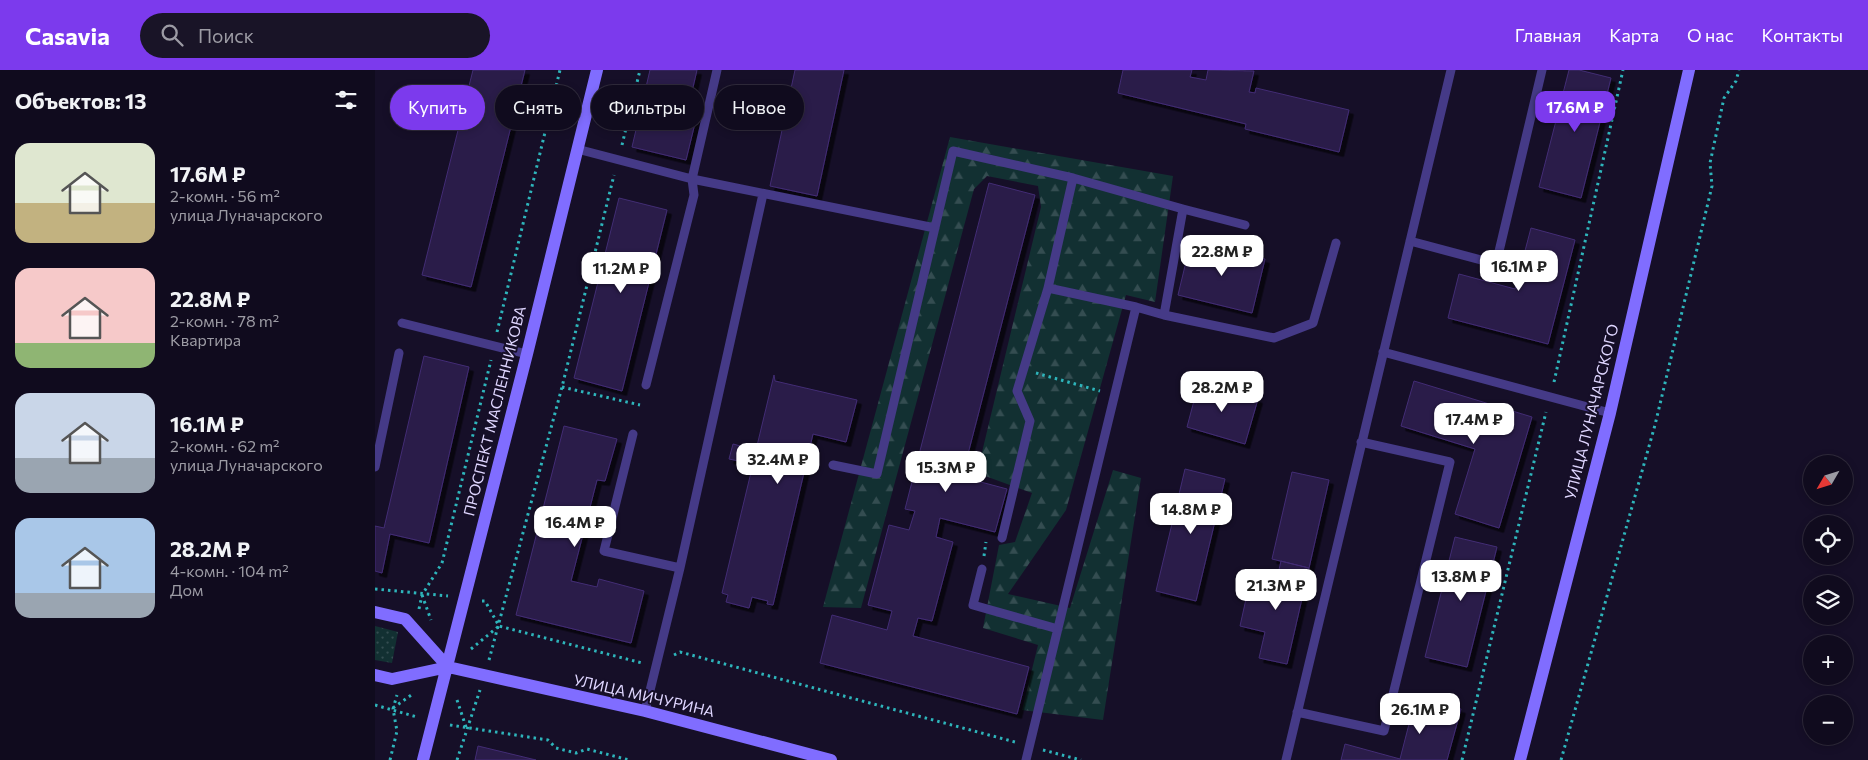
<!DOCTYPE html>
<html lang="ru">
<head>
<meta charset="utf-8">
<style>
	body { margin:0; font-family:Commissioner,sans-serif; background:#191427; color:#f1f3f6; height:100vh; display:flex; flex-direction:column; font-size:19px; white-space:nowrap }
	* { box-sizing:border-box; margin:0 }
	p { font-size:16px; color:#9c9ba4 }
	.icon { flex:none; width:28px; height:28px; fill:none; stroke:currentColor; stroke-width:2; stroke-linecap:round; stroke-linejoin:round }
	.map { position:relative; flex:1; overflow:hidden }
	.drawer { display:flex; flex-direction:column; background:#100b1e; width:375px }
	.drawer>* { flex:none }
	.banner { position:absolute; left:15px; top:15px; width:475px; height:45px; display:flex; gap:10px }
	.needle { width:32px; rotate:231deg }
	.controls { position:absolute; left:1428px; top:385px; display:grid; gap:10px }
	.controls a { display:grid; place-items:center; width:50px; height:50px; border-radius:50%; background:#100b1e; box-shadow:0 2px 8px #0003,0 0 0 1px #302b3c; font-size:25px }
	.price { position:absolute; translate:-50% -42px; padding:0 11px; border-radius:10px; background:#fff; color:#222; font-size:16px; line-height:32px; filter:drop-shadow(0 1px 2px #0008) }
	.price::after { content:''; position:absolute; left:50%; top:30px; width:15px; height:11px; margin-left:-8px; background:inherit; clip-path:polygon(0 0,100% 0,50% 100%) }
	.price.current { background:#7c3aed; color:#fff }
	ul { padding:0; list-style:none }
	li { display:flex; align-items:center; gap:15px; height:125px; padding:0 15px }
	li span { display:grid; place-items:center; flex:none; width:140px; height:100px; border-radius:15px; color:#555 }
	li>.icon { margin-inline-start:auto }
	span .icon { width:60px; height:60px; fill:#fffc; stroke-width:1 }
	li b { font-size:21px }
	h2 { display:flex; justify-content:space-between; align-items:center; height:60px; padding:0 15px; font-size:21px }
	.pill { padding:0 18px; border-radius:22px; background:#100b1e; box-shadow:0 2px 8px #0003,0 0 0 1px #302b3c; font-size:18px; line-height:45px }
	.pill.current { background:#7c3aed; color:#fff }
	header { display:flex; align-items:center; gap:30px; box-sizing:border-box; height:70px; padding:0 25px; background:#7c3aed; color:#fff }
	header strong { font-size:24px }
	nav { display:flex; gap:28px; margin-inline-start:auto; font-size:18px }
	.search { width:350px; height:45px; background:#191427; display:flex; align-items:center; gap:12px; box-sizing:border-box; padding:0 18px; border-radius:28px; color:#9c9ba4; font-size:19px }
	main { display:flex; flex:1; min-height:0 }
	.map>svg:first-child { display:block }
	.grass { fill:url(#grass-dots) }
	.forest { fill:url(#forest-firs) }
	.building { fill:#291b49; stroke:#432d75; filter:url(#shadow) }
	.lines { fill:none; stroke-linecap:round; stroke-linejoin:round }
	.path { stroke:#2eb5bb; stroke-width:3; stroke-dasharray:2.5 4; stroke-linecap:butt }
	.service { stroke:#453a87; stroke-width:9 }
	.secondary { stroke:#806dff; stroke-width:12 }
	.labels { text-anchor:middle; stroke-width:4; stroke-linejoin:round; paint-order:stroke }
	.street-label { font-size:15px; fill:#dfd6ff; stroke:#160f28 }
</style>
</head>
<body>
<header>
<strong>Casavia</strong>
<div class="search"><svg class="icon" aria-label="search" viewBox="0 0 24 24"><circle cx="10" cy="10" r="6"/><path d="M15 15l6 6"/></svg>Поиск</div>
<nav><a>Главная</a><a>Карта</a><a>О нас</a><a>Контакты</a></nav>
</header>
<main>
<section class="drawer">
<h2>Объектов: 13<svg class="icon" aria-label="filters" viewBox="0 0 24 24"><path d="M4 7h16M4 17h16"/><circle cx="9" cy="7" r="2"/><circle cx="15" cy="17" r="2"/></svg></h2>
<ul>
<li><span style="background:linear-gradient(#dfe7d0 60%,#c2b280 0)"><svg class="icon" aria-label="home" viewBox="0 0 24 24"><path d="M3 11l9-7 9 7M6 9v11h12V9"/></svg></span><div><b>17.6M ₽</b><p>2-комн. · 56 m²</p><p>улица Луначарского</p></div></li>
<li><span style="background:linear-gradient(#f6c9c9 75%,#8fb573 0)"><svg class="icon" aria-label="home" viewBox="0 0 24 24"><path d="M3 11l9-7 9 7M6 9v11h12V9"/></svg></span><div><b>22.8M ₽</b><p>2-комн. · 78 m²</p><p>Квартира</p></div></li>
<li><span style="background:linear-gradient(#c9d6e8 65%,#9aa5b1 0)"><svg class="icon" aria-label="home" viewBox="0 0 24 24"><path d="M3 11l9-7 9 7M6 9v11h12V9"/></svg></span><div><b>16.1M ₽</b><p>2-комн. · 62 m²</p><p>улица Луначарского</p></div></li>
<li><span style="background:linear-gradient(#a9c7e8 75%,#9aa5b1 0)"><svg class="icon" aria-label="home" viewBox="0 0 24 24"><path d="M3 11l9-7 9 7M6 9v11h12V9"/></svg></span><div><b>28.2M ₽</b><p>4-комн. · 104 m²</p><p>Дом</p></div></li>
</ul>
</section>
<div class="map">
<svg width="1493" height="690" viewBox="0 0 1493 690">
	<defs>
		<pattern id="grass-dots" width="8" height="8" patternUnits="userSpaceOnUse" patternTransform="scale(1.25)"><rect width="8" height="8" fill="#123032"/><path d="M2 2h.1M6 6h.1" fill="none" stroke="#344d51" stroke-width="1.8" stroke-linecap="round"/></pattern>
		<pattern id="forest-firs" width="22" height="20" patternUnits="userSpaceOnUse" patternTransform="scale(1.25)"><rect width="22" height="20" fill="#123032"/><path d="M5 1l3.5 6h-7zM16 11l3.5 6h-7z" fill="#344d51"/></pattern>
		<filter id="shadow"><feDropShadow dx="4.5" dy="4.5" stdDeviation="0" flood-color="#0009"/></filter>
	</defs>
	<rect width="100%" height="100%" fill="#160f28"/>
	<path class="grass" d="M0,556L23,562L17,593L0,590Z"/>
	<path class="forest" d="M575,67L798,106L780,232L751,225L691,440L633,524L695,538L738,400L766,408L728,650L647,640L663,575L608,558L624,475L640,472L657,423L602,403L666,137L663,116L612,106L599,119L486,538L448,537Z"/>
	<path class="building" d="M98,0H150L96,217L47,205Z
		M275,0H322L312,43L322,45L311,90L257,77Z
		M420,0H469L442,126L395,116Z
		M748,0H817L815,7L831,10L833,0L879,1L874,22L880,23L881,18L974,40L964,82L870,59L871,54L743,23Z
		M1194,0H1204L1236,8L1206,128L1164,117Z
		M614,113L660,125L587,407L632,419L620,462L565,448L561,467L578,472L557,551L543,548L538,566L654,597L642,644L445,593L457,545L512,560L517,541L493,535L514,455L534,460L540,441L530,439Z
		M244,128L292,140L247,321L199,308Z
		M1156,158L1200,170L1173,274L1073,248L1084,204L1140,219Z
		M816,171L890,189L877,243L803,225Z
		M49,286L94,297L54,473L15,464L7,503L0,501V456L9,458Z
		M399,305L400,311L482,330L471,372L438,364L398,535L392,534L393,531L377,527L374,538L351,532L353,525L347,523L378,394L354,389L358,374L381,380Z
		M1039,311L1157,347L1124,458L1080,444L1100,379L1026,356Z
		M824,312L883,329L870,374L812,357Z
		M189,356L242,369L230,411L222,410L196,511L222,517L224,509L269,521L256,573L141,545Z
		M810,399L850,409L821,531L781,521Z
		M917,402L954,410L934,498L897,489Z
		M1080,467L1122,477L1092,597L1050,587Z
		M906,491L934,498L912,594L884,588L890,562L865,556L875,511L900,517Z
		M1041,627L1086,639L1072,690H966L970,674L1025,689Z
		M103,676L161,690H100Z"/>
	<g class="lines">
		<path class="path" d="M247,75L265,0
			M122,262L185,0
			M661,303L725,321
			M1179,312L1248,0
			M187,317L265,335
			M609,486L611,472
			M0,519L73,526
			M47,525L56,550
			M107,531H110L124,556L267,593
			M44,539L47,525L67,493L116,290
			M96,579L124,556
			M299,585L305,582L640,672
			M114,590L187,317L239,105
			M82,630L91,657
			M0,635L42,647
			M18,638L39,623
			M75,655L173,670L181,678L201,683L212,679L254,690
			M668,680L706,690
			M15,690L22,661L18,639L22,625
			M82,690L105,620
			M1087,690L1171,342
			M1186,690L1280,355L1337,116L1335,93L1349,28L1361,11L1364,0"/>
		<path class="service" d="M202,79L317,109L560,158
			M808,139L870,155
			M1035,171L1121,194L1167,0
			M673,218L698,108
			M789,245L899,268L938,253L961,173
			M27,253L152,284
			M1008,282L1235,343
			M271,315L319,125L317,109L342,0
			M258,364L229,481L305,498
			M458,395L502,404L578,81L698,108L808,139L789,245L761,237L651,690
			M0,397L24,283
			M627,468L655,351L642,321L673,218L761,237
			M607,499L598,535L683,559
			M270,641L305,498L388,124
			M922,642L1009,661L1075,392L986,372
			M911,690L1076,0"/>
		<path class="secondary" d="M0,542L30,549L73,597
			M0,605L17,609L73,597L270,641L456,690
			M48,690L152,284L222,0
			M1145,690L1235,343L1314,0"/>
	</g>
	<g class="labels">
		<g class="street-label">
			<text transform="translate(120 341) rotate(-76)" y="5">ПРОСПЕКТ МАСЛЕННИКОВА</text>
			<text transform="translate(1217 342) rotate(-76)" y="5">УЛИЦА ЛУНАЧАРСКОГО</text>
			<text transform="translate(269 626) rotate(13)" y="5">УЛИЦА МИЧУРИНА</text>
		</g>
	</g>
</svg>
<div class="controls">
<a><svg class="needle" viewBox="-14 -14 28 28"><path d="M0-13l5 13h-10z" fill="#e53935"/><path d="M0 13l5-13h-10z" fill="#9c9ba4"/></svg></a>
<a><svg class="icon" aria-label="locate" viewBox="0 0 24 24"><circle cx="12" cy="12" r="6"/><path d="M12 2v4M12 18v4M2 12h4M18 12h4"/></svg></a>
<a><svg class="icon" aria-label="layers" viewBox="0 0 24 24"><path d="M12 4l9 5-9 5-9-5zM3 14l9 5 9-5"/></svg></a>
<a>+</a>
<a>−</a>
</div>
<b class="price current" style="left:1200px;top:63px">17.6M ₽</b>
<b class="price" style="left:847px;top:207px">22.8M ₽</b>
<b class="price" style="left:1144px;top:222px">16.1M ₽</b>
<b class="price" style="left:246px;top:224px">11.2M ₽</b>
<b class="price" style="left:847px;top:343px">28.2M ₽</b>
<b class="price" style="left:1099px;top:375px">17.4M ₽</b>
<b class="price" style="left:403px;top:415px">32.4M ₽</b>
<b class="price" style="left:571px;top:423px">15.3M ₽</b>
<b class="price" style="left:816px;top:465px">14.8M ₽</b>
<b class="price" style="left:200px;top:478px">16.4M ₽</b>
<b class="price" style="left:1086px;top:532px">13.8M ₽</b>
<b class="price" style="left:901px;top:541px">21.3M ₽</b>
<b class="price" style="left:1045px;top:665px">26.1M ₽</b>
<div class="banner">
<a class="pill current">Купить</a>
<a class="pill">Снять</a>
<a class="pill">Фильтры</a>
<a class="pill">Новое</a>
</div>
</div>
</main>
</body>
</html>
